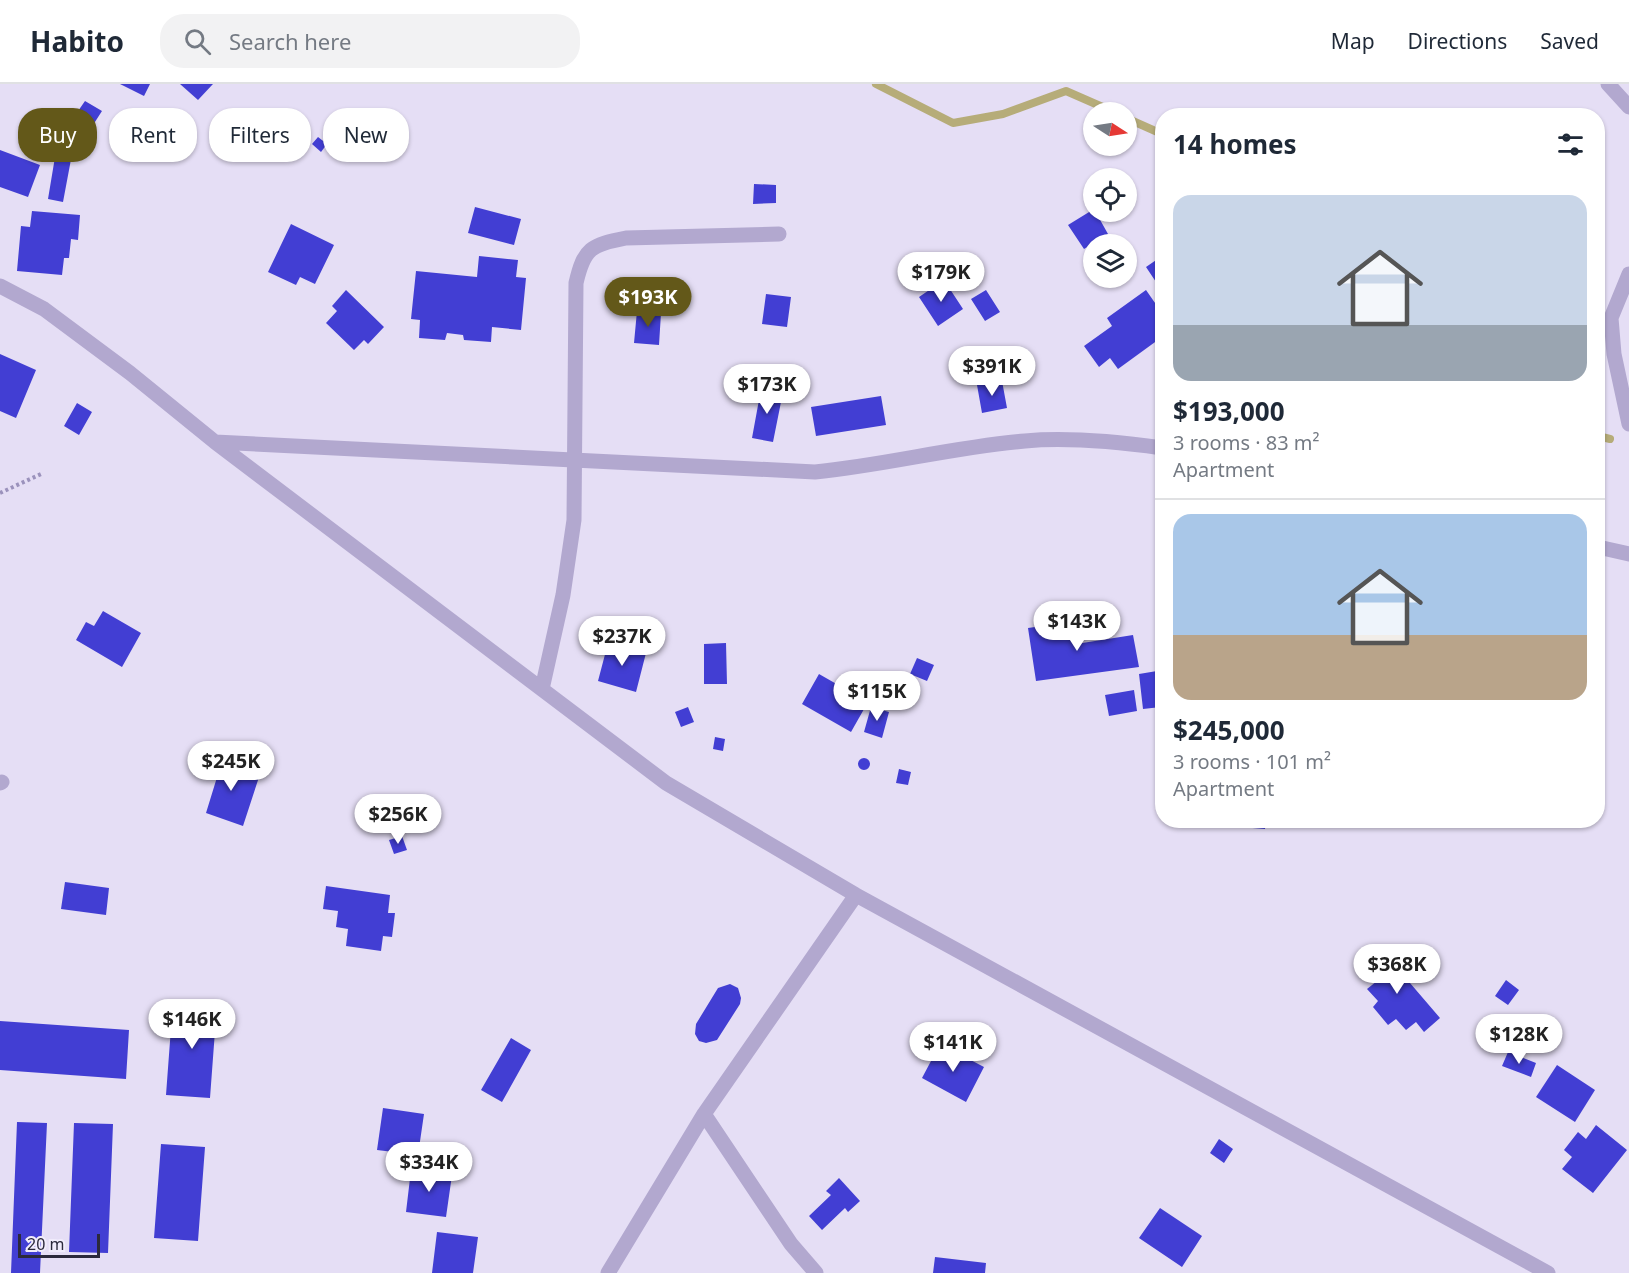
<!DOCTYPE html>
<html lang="en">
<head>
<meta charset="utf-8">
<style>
	body { margin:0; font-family:"Noto Sans",sans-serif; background:#f2f2f3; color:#1f2937; height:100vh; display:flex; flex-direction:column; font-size:22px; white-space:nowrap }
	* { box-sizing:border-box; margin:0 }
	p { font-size:20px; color:#747a83 }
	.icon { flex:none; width:33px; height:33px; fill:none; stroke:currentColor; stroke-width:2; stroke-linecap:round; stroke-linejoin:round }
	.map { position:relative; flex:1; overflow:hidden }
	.sheet { position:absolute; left:1155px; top:24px; width:450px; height:720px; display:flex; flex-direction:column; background:#fff; border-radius:24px; box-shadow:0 2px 4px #0004 }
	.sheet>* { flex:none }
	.guide { position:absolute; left:18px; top:24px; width:570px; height:54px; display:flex; gap:12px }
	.needle { width:39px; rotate:102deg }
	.tools { position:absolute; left:1083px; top:18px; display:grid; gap:12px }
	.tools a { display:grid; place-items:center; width:54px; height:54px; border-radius:50%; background:#fff; box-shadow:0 2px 4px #0004; font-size:30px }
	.scale { position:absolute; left:18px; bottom:15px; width:82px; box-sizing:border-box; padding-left:6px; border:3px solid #2b293c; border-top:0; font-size:16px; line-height:21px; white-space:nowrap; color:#2b293c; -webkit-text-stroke:4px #f1ecfc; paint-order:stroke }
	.price { position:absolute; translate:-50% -51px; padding:0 14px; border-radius:21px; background:#fff; color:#222; font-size:20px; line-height:39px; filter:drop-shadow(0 2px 3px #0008) }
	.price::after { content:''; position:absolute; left:50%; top:36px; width:18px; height:14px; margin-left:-9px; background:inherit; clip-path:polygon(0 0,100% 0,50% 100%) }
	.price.on { background:#635819; color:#fff }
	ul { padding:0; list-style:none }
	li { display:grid; align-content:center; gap:12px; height:318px; padding:0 18px }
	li+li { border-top:2px solid #e0e1e3 }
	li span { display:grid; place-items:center; height:186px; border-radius:18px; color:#555 }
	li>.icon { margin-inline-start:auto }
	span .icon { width:108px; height:108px; fill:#fffc; stroke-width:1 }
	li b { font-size:26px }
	h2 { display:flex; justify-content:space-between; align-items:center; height:72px; padding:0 18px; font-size:26px }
	.chip { padding:0 21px; border-radius:24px; background:#fff; box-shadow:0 2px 4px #0004; font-size:21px; line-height:54px }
	.chip.on { background:#635819; color:#fff }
	header { display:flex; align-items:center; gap:36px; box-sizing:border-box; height:84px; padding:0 30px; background:#fff; border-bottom:2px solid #e0e1e3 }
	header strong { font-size:28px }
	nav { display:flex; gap:33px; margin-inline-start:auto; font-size:21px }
	.search { width:420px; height:54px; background:#f2f2f3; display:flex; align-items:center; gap:15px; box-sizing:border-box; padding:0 21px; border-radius:24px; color:#747a83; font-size:22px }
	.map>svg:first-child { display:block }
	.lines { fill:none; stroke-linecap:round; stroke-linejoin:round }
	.stream { stroke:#b6ac79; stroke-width:8 }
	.building { fill:#423ed3 }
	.path { stroke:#9b92bc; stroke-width:4; stroke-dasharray:3 3; stroke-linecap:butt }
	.minor { stroke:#b2a8cf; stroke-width:15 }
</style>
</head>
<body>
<header>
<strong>Habito</strong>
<div class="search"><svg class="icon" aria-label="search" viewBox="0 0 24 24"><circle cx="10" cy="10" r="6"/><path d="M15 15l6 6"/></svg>Search here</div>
<nav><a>Map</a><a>Directions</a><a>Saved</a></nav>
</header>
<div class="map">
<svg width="1629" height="1189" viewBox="0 0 1629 1189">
	<rect width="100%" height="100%" fill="#e5def5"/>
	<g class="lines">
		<path class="stream" d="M876,0L953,39L1003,30L1066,7L1114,28
			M1126,34L1162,50
			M1598,352L1610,355"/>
	</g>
	<path class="building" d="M120,0H150L144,12Z
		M180,0H213L198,16Z
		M85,17L102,27L93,41L76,30Z
		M318,53L327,60L321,68L312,60Z
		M0,66L40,81L28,113L0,103Z
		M56,67L72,70L63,118L48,115Z
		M754,100L776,101V119L753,120Z
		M475,123L521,135L514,161L468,149Z
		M1094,125L1108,150L1084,165L1068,141Z
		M32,127L80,131L78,156L71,155L69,174H64L62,191L17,187L21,142L30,143Z
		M291,140L334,161L315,200L300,193L296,201L268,188Z
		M479,172L518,176L516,193L526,194L521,246L492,243L491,258L464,256L463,251L447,249L445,256L419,254L420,236L411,235L416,187L477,193Z
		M1162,172V198L1158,201L1146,183Z
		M944,196L963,225L938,242L919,213Z
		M346,206L384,243L368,260L364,256L354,266L326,239L337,227L332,222Z
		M986,206L1000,228L985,237L971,215Z
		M1146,206L1162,229V253L1118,285L1110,274L1099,283L1084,262L1112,242L1107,234Z
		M766,210L791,213L787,243L762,240Z
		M637,227L661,229L659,261L634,259Z
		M0,270L36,286L16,334L0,327Z
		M1002,297L1007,324L982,329L977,301Z
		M761,305L783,308L773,358L752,354Z
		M881,312L886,341L816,352L811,323Z
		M77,319L92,328L79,351L64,342Z
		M103,527L141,549L122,583L76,556L86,538L94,542Z
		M1073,533L1076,560L1133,551L1139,583L1036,597L1028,544L1042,542L1041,538Z
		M608,559L646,569L636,608L598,597Z
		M726,559L727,600H704V560Z
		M917,574L934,581L927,597L910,590Z
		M894,587L910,596L895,621L880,613Z
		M1157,587L1161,623L1143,625L1139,590Z
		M819,590L868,618L851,648L802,620Z
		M1134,606L1137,627L1109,632L1105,611Z
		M688,623L694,638L681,643L675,628Z
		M871,623L889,628L882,654L864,648Z
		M715,653L725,655L723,667L713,665Z
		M213,672L236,679L234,685L259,693L243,742L206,729L218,690L208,687Z
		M858 680a6 6 0 1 1 12 0a6 6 0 1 1-12 0Z
		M899,685L911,688L908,701L896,699Z
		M1240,736H1266L1265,745L1240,743Z
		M402,752L407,766L394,770L389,756Z
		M65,798L109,804L106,831L61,825Z
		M326,802L390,811L388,829H395L392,853L383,852L381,867L346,862L348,845L336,843L338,827L323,825Z
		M1380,864L1440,934L1424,948L1416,938L1406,946L1396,935L1388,941L1373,923L1378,917L1367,905L1377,897L1362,880Z
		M1506,896L1519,906L1508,921L1495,912Z
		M730,900L738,904L741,914L740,920L717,956L706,959L699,957L695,950L696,940L718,904Z
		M173,917L217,920L210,1014L166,1011Z
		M0,937L129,946L126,995L0,986Z
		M511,954L531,966L502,1018L481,1006Z
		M940,960L984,983L966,1018L922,994Z
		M1508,968L1536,979L1531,993L1502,982Z
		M1557,981L1595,1006L1575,1038L1536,1013Z
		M383,1024L424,1030L418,1071L377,1066Z
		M17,1038L47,1039L40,1189H11Z
		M74,1039L113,1040L108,1169L69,1168Z
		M1596,1041L1627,1066L1593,1109L1562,1085L1572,1073L1564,1066L1578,1048L1586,1055Z
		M1219,1055L1233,1065L1224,1079L1210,1069Z
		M161,1060L205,1063L198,1157L154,1154Z
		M411,1086L452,1091L446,1133L406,1128Z
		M839,1094L860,1117L848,1128L845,1124L822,1146L809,1132L831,1111L826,1107Z
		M1160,1124L1202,1152L1182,1183L1139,1154Z
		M437,1148L478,1153L473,1189H432Z
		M935,1173L986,1179L985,1189H933Z"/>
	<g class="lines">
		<path class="path" d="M0,409L41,390"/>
		<path class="minor" d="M1608,0L1629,23
			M1629,190L1611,234L1614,270L1629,340
			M0,202L44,225L130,289L215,358L666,699L856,811L1548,1189
			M215,358L815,388C886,381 954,363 1025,357C1069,353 1119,358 1162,364
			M1598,463L1629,470
			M542,605L563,511L574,436L576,199C584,164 591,161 626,154L779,150
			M0,699L2,698
			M704,1030L791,1160L816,1189
			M608,1189L704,1030L856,811"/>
	</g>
</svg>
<div class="tools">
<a><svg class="needle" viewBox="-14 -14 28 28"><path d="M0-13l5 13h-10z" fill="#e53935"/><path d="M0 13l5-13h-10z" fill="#747a83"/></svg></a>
<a><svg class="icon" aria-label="locate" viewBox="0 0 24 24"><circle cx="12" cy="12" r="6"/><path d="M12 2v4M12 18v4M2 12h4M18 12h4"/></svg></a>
<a><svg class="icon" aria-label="layers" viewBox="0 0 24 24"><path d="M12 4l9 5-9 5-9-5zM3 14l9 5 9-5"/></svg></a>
</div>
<div class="scale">20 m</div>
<b class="price" style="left:941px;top:219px">$179K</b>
<b class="price on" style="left:648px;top:244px">$193K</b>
<b class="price" style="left:992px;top:313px">$391K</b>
<b class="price" style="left:767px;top:331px">$173K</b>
<b class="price" style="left:1077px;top:568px">$143K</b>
<b class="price" style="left:622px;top:583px">$237K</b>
<b class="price" style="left:877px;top:638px">$115K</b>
<b class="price" style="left:231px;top:708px">$245K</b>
<b class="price" style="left:398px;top:761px">$256K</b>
<b class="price" style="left:1397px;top:911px">$368K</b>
<b class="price" style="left:192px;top:966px">$146K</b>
<b class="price" style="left:1519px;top:981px">$128K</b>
<b class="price" style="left:953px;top:989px">$141K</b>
<b class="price" style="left:429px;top:1109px">$334K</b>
<div class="guide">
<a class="chip on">Buy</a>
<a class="chip">Rent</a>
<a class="chip">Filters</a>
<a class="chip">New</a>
</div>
<section class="sheet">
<h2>14 homes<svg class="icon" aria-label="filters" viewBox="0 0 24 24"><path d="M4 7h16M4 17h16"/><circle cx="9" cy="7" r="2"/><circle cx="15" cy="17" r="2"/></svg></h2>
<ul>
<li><span style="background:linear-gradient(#c9d6e8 70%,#9aa5b1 0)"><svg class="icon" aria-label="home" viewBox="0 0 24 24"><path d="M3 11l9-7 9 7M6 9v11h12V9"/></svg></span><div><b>$193,000</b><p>3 rooms · 83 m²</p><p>Apartment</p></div></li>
<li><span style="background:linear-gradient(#a9c7e8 65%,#b9a48a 0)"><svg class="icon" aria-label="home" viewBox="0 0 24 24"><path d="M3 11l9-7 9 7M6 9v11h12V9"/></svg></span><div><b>$245,000</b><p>3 rooms · 101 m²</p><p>Apartment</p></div></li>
</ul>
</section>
</div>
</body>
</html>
